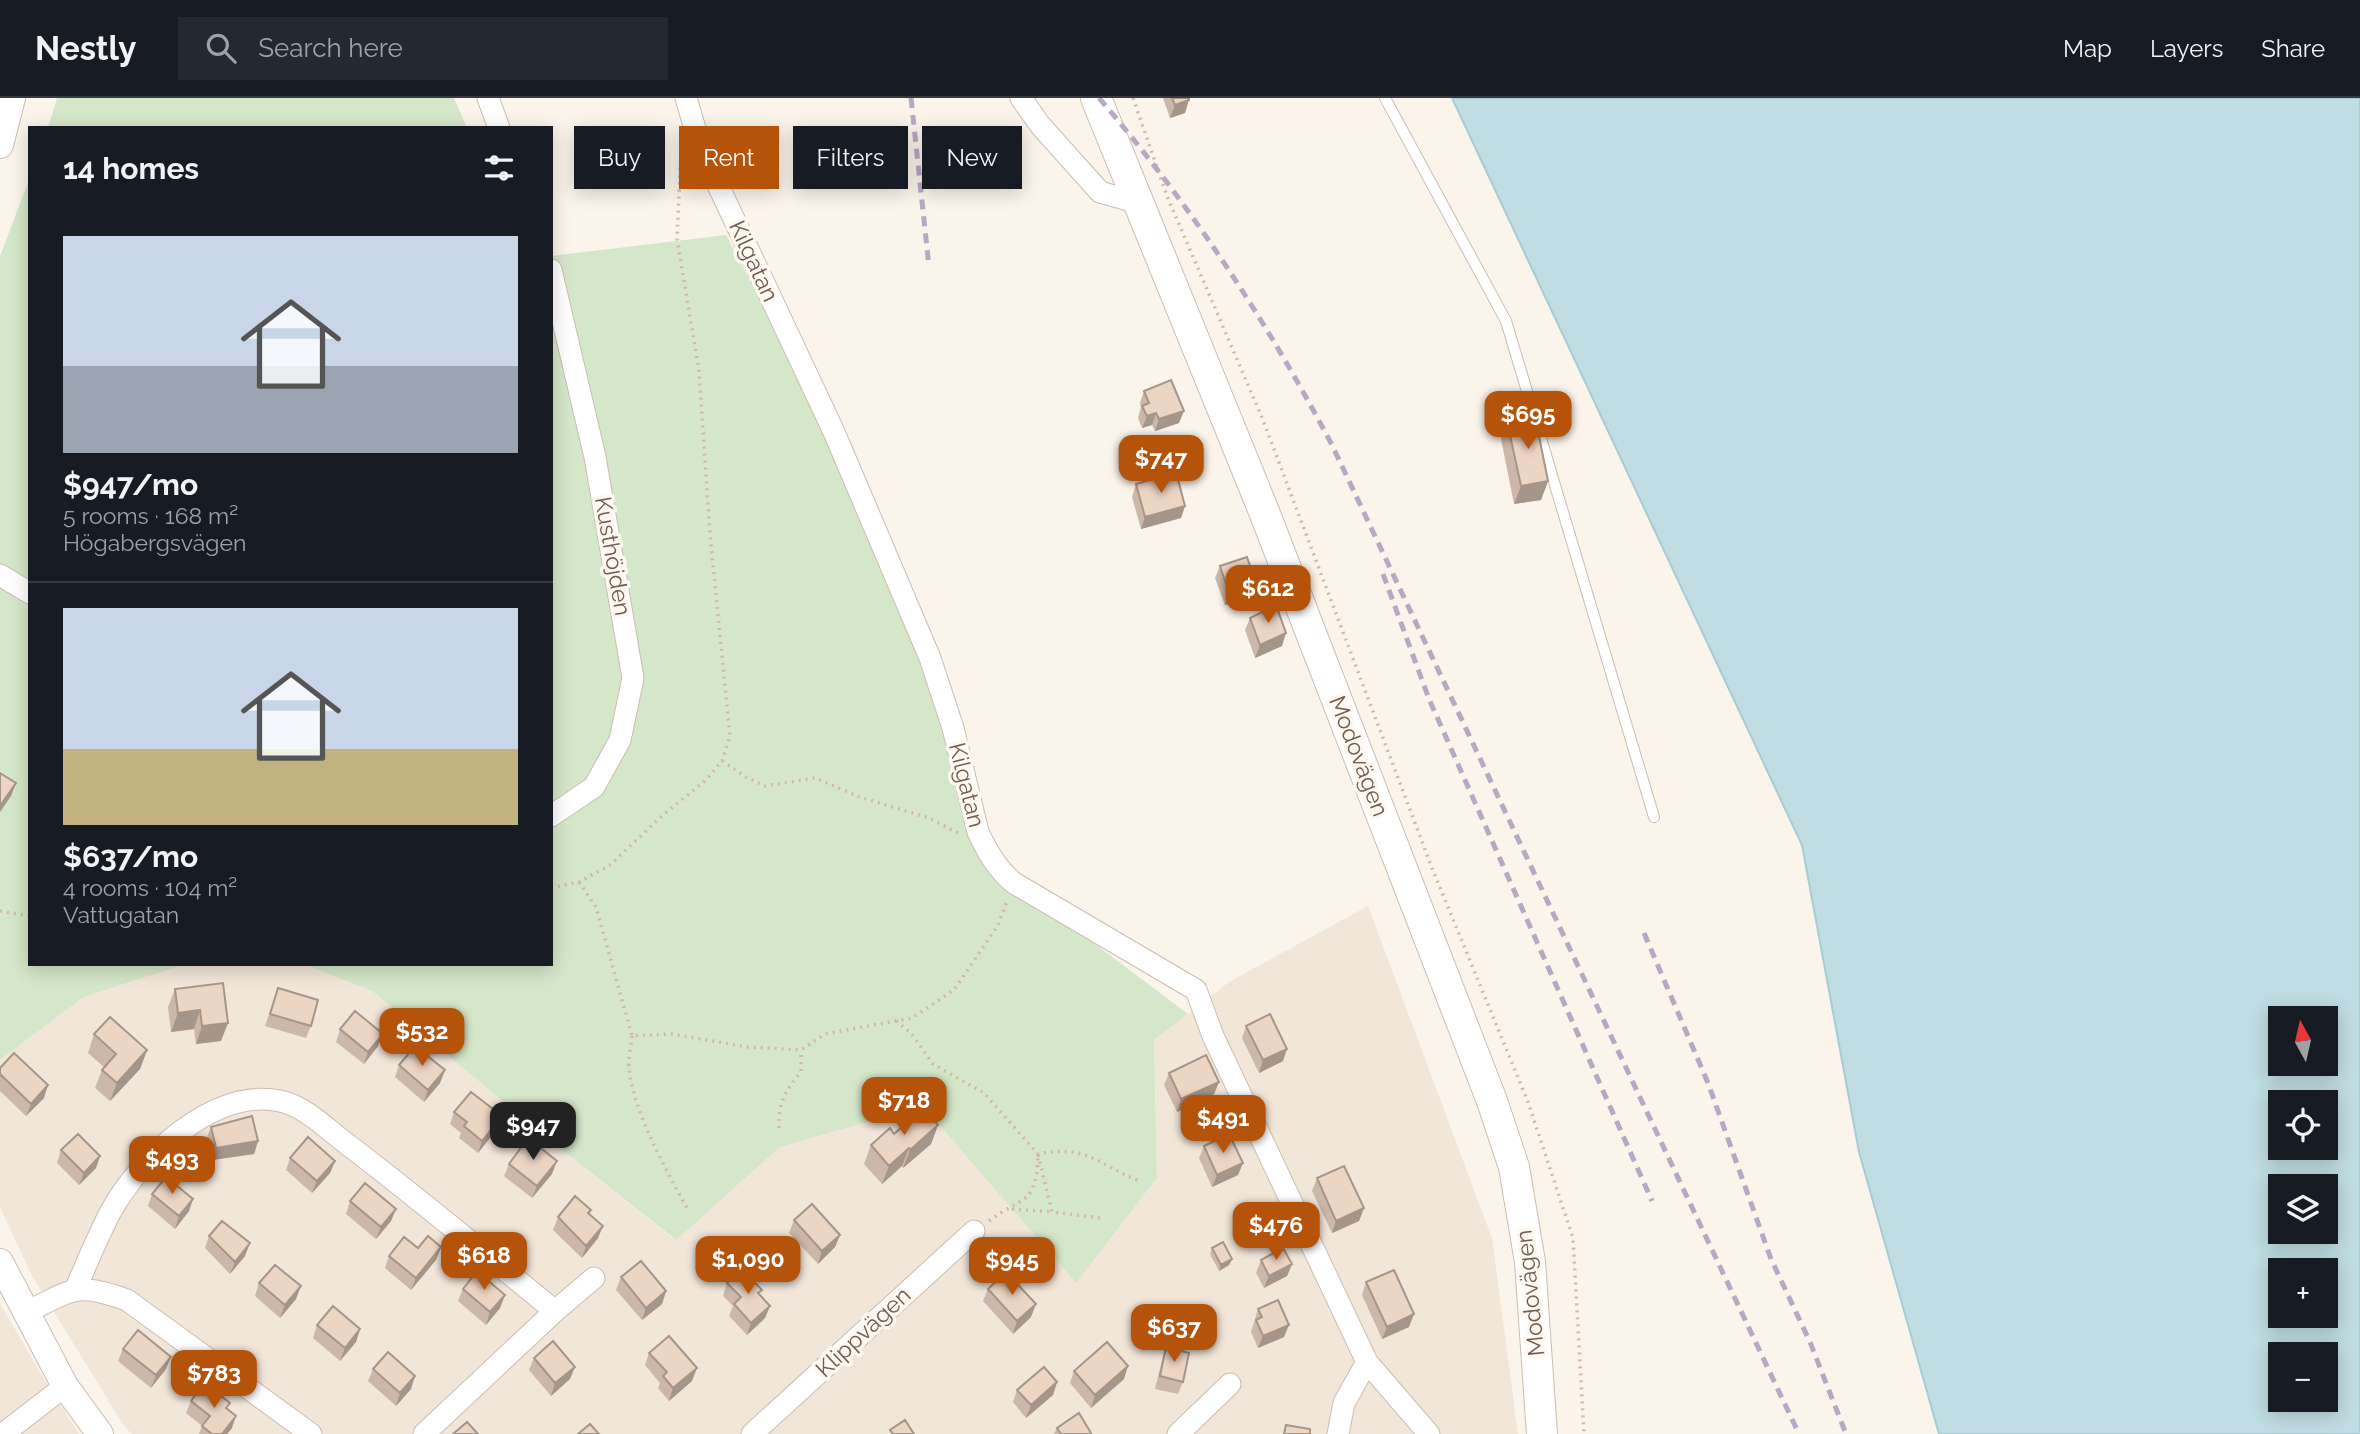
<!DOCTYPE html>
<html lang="en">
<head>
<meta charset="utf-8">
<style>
	body { margin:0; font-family:Raleway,sans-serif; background:#242831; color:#f1f3f6; height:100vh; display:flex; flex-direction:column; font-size:26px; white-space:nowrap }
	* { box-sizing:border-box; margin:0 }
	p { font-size:23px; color:#9ea1a6 }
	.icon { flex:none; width:38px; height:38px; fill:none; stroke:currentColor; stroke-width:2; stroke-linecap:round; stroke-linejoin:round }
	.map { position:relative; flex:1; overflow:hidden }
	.side { position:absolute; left:28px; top:28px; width:525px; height:840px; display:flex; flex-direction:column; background:#171b24; border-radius:0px; box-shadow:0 4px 18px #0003 }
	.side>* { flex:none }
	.banner { position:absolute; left:574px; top:28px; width:665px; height:63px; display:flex; gap:14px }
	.needle { width:46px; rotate:352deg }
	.fabs { position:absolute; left:2268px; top:908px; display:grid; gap:14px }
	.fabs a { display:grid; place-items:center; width:70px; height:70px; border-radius:0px; background:#171b24; box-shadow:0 4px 18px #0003; font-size:35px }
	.price { position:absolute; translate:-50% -60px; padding:0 16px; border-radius:14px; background:#b45309; color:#fff; font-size:23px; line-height:46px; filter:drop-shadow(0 2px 4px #0008) }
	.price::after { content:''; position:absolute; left:50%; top:42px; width:21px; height:16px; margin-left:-10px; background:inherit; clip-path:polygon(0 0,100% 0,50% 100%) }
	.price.on { background:#222; color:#fff }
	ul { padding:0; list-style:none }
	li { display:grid; align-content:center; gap:14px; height:371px; padding:0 35px }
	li+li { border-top:2px solid #363941 }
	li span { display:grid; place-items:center; height:217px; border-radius:0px; color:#555 }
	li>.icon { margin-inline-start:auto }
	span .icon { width:126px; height:126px; fill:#fffc; stroke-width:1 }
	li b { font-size:30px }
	h2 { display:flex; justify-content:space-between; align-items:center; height:84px; padding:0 35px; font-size:30px }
	.chip { padding:0 24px; border-radius:0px; background:#171b24; box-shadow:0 4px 18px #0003; font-size:24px; line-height:63px }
	.chip.on { background:#b45309; color:#fff }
	header { display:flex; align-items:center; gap:42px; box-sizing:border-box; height:98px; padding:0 35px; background:#171b24; border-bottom:2px solid #363941 }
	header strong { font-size:33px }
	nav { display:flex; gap:38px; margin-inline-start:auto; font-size:24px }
	.search { width:490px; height:63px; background:#242831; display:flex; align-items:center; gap:18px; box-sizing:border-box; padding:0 24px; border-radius:0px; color:#9ea1a6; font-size:26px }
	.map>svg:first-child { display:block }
	.residential { fill:#f2e6d9 }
	.green { fill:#d5e7c9 }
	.water { fill:#c0dde3; stroke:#a7ccd4; stroke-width:2; fill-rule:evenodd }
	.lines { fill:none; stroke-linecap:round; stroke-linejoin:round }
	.service-casing { stroke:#ccbdb0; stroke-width:12 }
	.minor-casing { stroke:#ccbdb0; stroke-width:23 }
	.tertiary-casing { stroke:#ccbdb0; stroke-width:28 }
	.secondary-casing { stroke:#cebdae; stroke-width:32 }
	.path { stroke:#d3b8a7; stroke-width:3.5; stroke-dasharray:2 5; stroke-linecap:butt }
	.service { stroke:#fff; stroke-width:10 }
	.minor { stroke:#fff; stroke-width:21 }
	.tertiary { stroke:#fff; stroke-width:26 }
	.secondary { stroke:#fff; stroke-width:30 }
	.rail { stroke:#b8a8c4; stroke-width:5; stroke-dasharray:10 7; stroke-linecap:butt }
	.wall { fill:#ccb7a9 }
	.shaded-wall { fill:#a69589 }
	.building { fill:#edd5c4; stroke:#a69589; stroke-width:2 }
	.labels { text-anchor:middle; stroke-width:7; stroke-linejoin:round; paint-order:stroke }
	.street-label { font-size:23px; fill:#735c4f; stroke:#fdf8f0 }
</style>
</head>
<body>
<header>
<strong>Nestly</strong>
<div class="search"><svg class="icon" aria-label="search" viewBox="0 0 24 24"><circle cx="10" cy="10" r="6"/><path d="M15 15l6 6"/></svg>Search here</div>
<nav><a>Map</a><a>Layers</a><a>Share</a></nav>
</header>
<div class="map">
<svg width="2360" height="1336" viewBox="0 0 2360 1336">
	<rect width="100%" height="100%" fill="#fbf4ea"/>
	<path class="residential" d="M1368,808L1492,1140L1518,1336H132L124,1328L32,1178L0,1109V962L84,899L186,866H303L372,893L527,1024L675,1142L780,1049L923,1008L1076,1185L1157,1080L1154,942L1229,884Z
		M0,1205L44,1281L79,1336H0Z"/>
	<path class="green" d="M57,0H454L467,30H48Z
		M30,79V866H186L84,899L0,962V158Z
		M726,137L792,264L930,560L978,734L1014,785L1188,916L1154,942L1157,1080L1076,1185L923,1008L780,1049L676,1142L527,1024L372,893L303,866H551V158Z"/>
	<path class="water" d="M1452,0H2360V1336H1939L1859,1054L1802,747ZM2280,920H2326V966H2280ZM2280,1004H2326V1050H2280ZM2280,1088H2326V1134H2280ZM2280,1172H2326V1218H2280ZM2280,1256H2326V1302H2280Z"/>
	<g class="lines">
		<g class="service-casing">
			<path id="service" d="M1385,0L1506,223L1654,719"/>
		</g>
		<g class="minor-casing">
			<path id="minor" d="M488,0L499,30
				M686,0L701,51L834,334L930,560L953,630L978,734C987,753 997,771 1014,785L1196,892L1213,938L1367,1264L1429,1336
				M1021,0L1040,27L1100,94L1142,106
				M551,172L595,359L633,580L620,642L594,689L551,718
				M0,477L30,495
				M76,1190C87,1164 98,1138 111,1113C141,1059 214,989 280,1003C305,1008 328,1032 347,1046C418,1100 486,1157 555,1213L424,1336
				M555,1213L594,1180
				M25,1215C72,1192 75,1183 127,1202L311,1336
				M3,1336L65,1288
				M752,1336L974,1133
				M1178,1336L1230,1286
				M1338,1336L1344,1305L1367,1264"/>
		</g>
		<g class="tertiary-casing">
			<path id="tertiary" d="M0,47L12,0
				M0,1164L65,1288L100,1336"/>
		</g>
		<g class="secondary-casing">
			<path id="secondary" d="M1096,0L1263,411L1492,1003L1514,1069L1530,1164L1542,1336"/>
		</g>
		<path class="path" d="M1133,0L1167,98L1263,322L1432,770L1528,1004L1573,1140L1584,1336
			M722,663L746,679L765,688L815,680L860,699L929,720L958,735
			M579,784L596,809L632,938L671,936L748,949L801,952L825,936L912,920L954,892L998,827L1007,803
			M551,790L579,784L610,767L663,717L706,682L722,663L730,638L710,436L699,273L677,141L681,54
			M0,813L30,818
			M896,923L911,935L933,966L984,995L1038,1056C1085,1046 1098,1066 1139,1083
			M632,938C631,948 628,960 629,970C633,1013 666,1072 687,1110
			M779,1030C778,1005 785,993 801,974V952
			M1012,1111L1052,1114
			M989,1123C1023,1097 1037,1108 1038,1056L1052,1114L1101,1120"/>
		<use href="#service" class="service"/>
		<use href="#minor" class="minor"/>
		<use href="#tertiary" class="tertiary"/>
		<use href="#secondary" class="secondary"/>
		<path class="rail" d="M911,0L929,169
			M1099,0C1191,107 1266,222 1332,347L1799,1336
			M1383,476L1429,601L1652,1103
			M1644,835L1708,985L1771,1161L1810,1244L1846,1336"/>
	</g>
	<path class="wall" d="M1163,0H1189L1185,15L1170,20Z
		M1144,293L1179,325L1155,333L1152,327L1142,330L1138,320L1141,309L1140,305Z
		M1507,323L1548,383L1541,402L1514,406L1501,341Z
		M1136,386L1185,408L1181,420L1141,431L1132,399Z
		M1220,468L1256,485L1252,497L1225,507L1215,480Z
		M1250,520L1282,548L1255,560L1245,532Z
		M223,885L221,943L196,946L194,931L171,934L168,909L175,891Z
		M278,890L311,928L306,940L265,928Z
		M1246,928L1283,963L1259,975L1242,940Z
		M340,931L378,948L364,966L336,944Z
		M94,936L147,952L140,971L110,1003L95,990L102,972L104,969L88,955Z
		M399,967L445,972L440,985L424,1004L395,979Z
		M0,970L44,1000L26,1018L0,993Z
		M1169,975L1219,984L1214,996L1177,1014L1164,987Z
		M454,1014L502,1018L497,1031L478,1055L459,1040L461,1035L450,1026Z
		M938,1027L931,1046L903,1070L902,1068L882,1086L864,1066L871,1047L894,1036Z
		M211,1029L258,1043L254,1056L212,1062L206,1041Z
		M1204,1048L1238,1077L1212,1089L1199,1060Z
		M61,1052L100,1058L96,1070L79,1087L57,1065Z
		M290,1060L335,1063L330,1075L312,1095L286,1072Z
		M509,1066L552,1076L532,1100L504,1078Z
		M1317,1080L1364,1110L1359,1123L1332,1135L1312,1093Z
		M152,1096L193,1101L189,1113L175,1131L148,1108Z
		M350,1103L396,1111L391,1123L376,1141L346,1116Z
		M558,1119L598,1140L582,1160L553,1132Z
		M794,1122L840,1137L835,1149L818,1166L789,1135Z
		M209,1138L245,1158L230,1176L205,1150Z
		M441,1149L436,1162L411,1192L385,1170L389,1158L418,1150Z
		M1212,1150L1232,1161L1229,1167L1219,1173L1210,1156Z
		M1261,1162L1292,1166L1287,1178L1264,1190L1256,1175Z
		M621,1179L666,1193L662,1206L642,1222L616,1192Z
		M1366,1184L1409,1229L1382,1241L1362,1197Z
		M259,1185L296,1201L280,1220L255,1198Z
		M727,1185L760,1197L770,1208L765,1220L747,1237L729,1218L733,1208L723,1198Z
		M463,1191L500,1210L486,1227L458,1203Z
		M988,1191L1031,1219L1013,1236L983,1203Z
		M1258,1211L1284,1239L1258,1250L1251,1234Z
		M317,1227L360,1231L356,1244L340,1263L313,1240Z
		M1166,1249L1183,1284L1178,1296L1155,1291L1162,1262Z
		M123,1251L166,1271L151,1290L118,1263Z
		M649,1255L692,1283L669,1303L658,1290L660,1285L645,1267Z
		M534,1260L570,1281L551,1298L529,1272Z
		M373,1271L411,1291L396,1308L368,1283Z
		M1074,1273L1124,1281L1091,1310L1070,1285Z
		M1057,1284L1053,1297L1026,1320L1013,1304L1017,1292Z
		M191,1303L228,1312L232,1330L227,1336H199L202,1328L186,1315Z
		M1057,1330L1091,1336H1054Z"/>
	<path class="shaded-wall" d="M1189,2L1185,15L1170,20L1175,7Z
		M1184,313L1179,325L1155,333L1159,321Z
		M1156,315L1152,327L1142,330L1147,318Z
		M1548,383L1541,402L1514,406L1521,388Z
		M1185,408L1181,420L1141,431L1145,419Z
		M1256,485L1252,497L1225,507L1229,495Z
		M1286,535L1282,548L1255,560L1260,547Z
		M16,685L11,698L0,714V708Z
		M200,912L194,931L171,934L178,915Z
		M228,925L221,943L196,946L202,928Z
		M383,936L378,948L364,966L368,954Z
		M1287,951L1283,963L1259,975L1263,962Z
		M147,952L140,971L110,1003L117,985Z
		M445,972L440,985L424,1004L428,992Z
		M1219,984L1214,996L1177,1014L1181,1001Z
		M48,987L44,1000L26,1018L31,1006Z
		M502,1018L497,1031L478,1055L482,1043Z
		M938,1027L931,1046L903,1070L910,1052Z
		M258,1043L254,1056L212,1062L216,1050Z
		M909,1050L902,1068L882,1086L889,1068Z
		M100,1058L96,1070L79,1087L84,1075Z
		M335,1063L330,1075L312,1095L317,1083Z
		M557,1063L552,1076L532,1100L537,1088Z
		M1243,1065L1238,1077L1212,1089L1217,1077Z
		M193,1101L189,1113L175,1131L179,1118Z
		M1364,1110L1359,1123L1332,1135L1336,1123Z
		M396,1111L391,1123L376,1141L381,1129Z
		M603,1128L598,1140L582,1160L586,1148Z
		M840,1137L835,1149L818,1166L822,1153Z
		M250,1145L245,1158L230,1176L235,1164Z
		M441,1149L436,1162L411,1192L416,1180Z
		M1232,1161L1229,1167L1219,1173L1221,1167Z
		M1292,1166L1287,1178L1264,1190L1269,1178Z
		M301,1188L296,1201L280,1220L285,1207Z
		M666,1193L662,1206L642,1222L646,1210Z
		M505,1197L500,1210L486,1227L490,1214Z
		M1036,1206L1031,1219L1013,1236L1017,1223Z
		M770,1208L765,1220L747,1237L751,1225Z
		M1414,1216L1409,1229L1382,1241L1387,1229Z
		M1289,1227L1284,1239L1258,1250L1263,1238Z
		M360,1231L356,1244L340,1263L345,1250Z
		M171,1259L166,1271L151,1290L156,1277Z
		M1128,1268L1124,1281L1091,1310L1095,1297Z
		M575,1269L570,1281L551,1298L555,1285Z
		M697,1270L692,1283L669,1303L673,1290Z
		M415,1278L411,1291L396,1308L400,1295Z
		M1057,1284L1053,1297L1026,1320L1031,1307Z
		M236,1318L232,1330L227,1336H222Z"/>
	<path class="building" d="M1172,0H1189V2L1175,7Z
		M1171,282L1184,313L1159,321L1156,315L1147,318L1142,308L1149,305L1144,293Z
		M1535,318L1548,383L1521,388L1507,323Z
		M1176,374L1185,408L1145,419L1136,386Z
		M1247,459L1256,485L1229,495L1220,468Z
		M1276,507L1286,535L1260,547L1250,520Z
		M0,675L16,685L0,708Z
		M223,885L228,925L202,928L200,912L178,915L175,891Z
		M278,890L318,902L311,928L270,916Z
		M355,913L383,936L368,954L340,931Z
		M1270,916L1287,951L1263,962L1246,928Z
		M110,919L147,952L117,985L102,972L116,956L94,936Z
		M415,948L445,972L428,992L399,967Z
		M14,955L48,987L31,1006L0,976V970Z
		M1206,957L1219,984L1181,1001L1169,975Z
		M471,994L502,1018L482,1043L464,1028L467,1024L454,1014Z
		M923,1010L938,1027L910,1052L909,1050L889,1068L871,1047L890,1030L894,1036Z
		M252,1018L258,1043L216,1050L211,1029Z
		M78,1036L100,1058L84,1075L61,1052Z
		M1229,1036L1243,1065L1217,1077L1204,1048Z
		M308,1039L335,1063L317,1083L290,1060Z
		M528,1040L557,1063L537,1088L509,1066Z
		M1344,1068L1364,1110L1336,1123L1317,1080Z
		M166,1079L193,1101L179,1118L152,1096Z
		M365,1085L396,1111L381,1129L350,1103Z
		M575,1098L591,1112L588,1115L603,1128L586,1148L558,1119Z
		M812,1106L840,1137L822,1153L794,1122Z
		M222,1123L250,1145L235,1164L209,1138Z
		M428,1138L441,1149L416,1180L389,1158L404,1139L418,1150Z
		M1223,1144L1232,1161L1221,1167L1212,1150Z
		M1283,1150L1292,1166L1269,1178L1261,1162Z
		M641,1163L666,1193L646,1210L621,1179Z
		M275,1167L301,1188L285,1207L259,1185Z
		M742,1171L762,1192L758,1195L770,1208L751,1225L734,1206L741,1199L727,1185Z
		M1394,1172L1414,1216L1387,1229L1366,1184Z
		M477,1173L505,1197L490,1214L463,1191Z
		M1006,1174L1036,1206L1017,1223L988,1191Z
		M1278,1202L1289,1227L1263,1238L1256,1222L1262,1219L1258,1211Z
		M333,1208L360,1231L345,1250L317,1227Z
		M138,1232L171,1259L156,1277L123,1251Z
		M669,1238L697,1270L673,1290L663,1278L667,1274L649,1255Z
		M553,1243L575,1269L555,1285L534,1260Z
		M1107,1244L1128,1268L1095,1297L1074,1273Z
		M1166,1249L1189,1255L1183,1284L1160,1278Z
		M388,1254L415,1278L400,1295L373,1271Z
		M1044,1269L1057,1284L1031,1307L1017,1292Z
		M204,1285L230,1305L226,1310L236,1318L222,1336H212L202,1328L210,1318L191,1303Z
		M1079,1315L1091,1335L1090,1336H1061L1057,1330Z
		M905,1322L914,1336H893L890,1332Z
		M467,1324L478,1336H453Z
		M590,1326L599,1336H578Z
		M1286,1327L1310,1331V1336H1284Z"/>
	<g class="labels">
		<g class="street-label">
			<text transform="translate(754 163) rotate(65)" y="8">Kilgatan</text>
			<text transform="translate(613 458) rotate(80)" y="8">Kusthöjden</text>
			<text transform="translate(1359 658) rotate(69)" y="8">Modovägen</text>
			<text transform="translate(967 687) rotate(76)" y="8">Kilgatan</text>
			<text transform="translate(1530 1195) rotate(-96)" y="8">Modovägen</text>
			<text transform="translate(863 1234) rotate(-43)" y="8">Klippvägen</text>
		</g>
	</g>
</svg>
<div class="fabs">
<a><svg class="needle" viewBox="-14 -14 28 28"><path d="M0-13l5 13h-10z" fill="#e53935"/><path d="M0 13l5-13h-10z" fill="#9ea1a6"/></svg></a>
<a><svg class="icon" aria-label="locate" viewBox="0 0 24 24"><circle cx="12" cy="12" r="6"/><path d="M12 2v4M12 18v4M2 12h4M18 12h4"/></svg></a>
<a><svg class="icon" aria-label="layers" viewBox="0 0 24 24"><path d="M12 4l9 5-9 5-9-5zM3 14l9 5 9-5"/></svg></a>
<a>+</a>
<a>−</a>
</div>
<b class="price" style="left:1528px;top:353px">$695</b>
<b class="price" style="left:1161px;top:397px">$747</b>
<b class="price" style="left:1268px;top:527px">$612</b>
<b class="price" style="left:422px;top:970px">$532</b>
<b class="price" style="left:904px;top:1039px">$718</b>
<b class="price" style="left:1223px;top:1057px">$491</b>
<b class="price on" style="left:533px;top:1064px">$947</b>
<b class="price" style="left:172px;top:1098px">$493</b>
<b class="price" style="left:1276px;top:1164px">$476</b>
<b class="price" style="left:484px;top:1194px">$618</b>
<b class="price" style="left:748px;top:1198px">$1,090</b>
<b class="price" style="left:1012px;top:1199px">$945</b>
<b class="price" style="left:1174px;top:1266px">$637</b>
<b class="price" style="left:214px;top:1312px">$783</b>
<div class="banner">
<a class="chip">Buy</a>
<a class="chip on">Rent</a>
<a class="chip">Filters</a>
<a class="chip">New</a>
</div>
<section class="side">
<h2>14 homes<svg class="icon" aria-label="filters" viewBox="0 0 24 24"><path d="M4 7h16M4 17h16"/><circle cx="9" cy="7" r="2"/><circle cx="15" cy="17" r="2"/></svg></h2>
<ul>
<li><span style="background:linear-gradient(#c9d6e8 60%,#9aa5b1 0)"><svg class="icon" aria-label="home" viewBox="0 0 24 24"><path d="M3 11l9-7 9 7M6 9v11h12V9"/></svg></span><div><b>$947/mo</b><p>5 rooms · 168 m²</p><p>Högabergsvägen</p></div></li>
<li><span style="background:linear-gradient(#c9d6e8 65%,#c2b280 0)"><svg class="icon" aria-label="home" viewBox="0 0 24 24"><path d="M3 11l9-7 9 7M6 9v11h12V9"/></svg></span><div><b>$637/mo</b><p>4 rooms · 104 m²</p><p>Vattugatan</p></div></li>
</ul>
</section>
</div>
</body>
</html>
